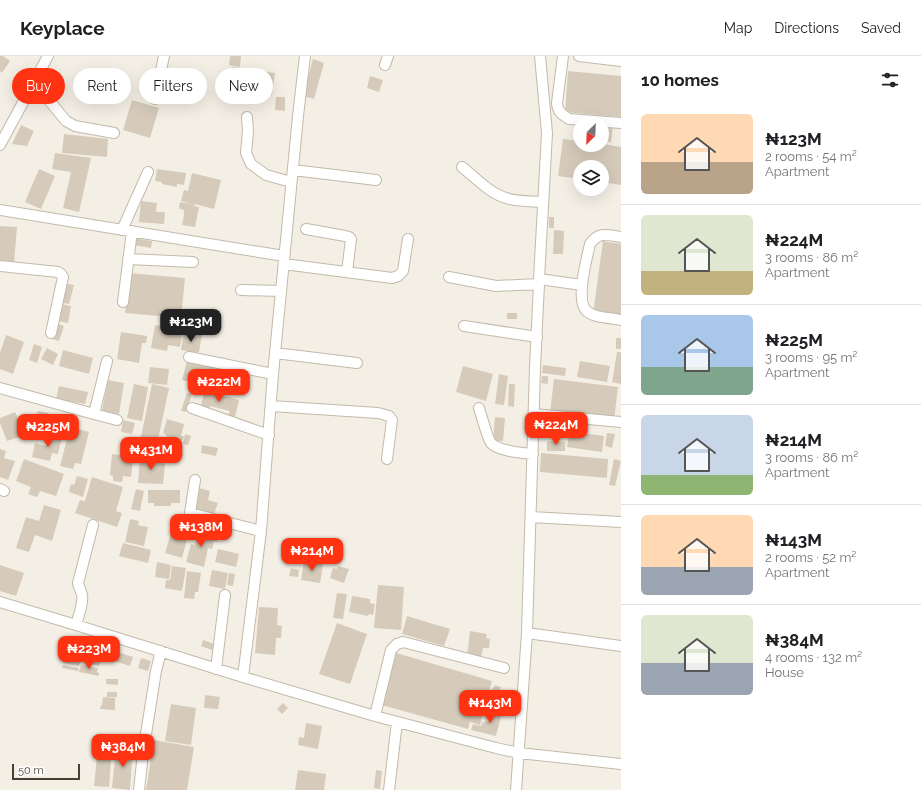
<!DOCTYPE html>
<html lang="en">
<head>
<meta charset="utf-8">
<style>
	body { margin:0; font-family:Raleway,sans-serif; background:#f6f6f6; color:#202124; height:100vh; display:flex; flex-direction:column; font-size:15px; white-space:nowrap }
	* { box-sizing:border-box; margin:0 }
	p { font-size:13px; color:#757577 }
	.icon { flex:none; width:22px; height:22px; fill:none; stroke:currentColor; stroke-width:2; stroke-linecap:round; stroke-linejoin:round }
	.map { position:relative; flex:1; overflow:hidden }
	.panel { display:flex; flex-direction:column; background:#fff; width:300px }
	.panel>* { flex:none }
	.guide { position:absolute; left:12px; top:12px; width:380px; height:36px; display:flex; gap:8px }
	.needle { width:26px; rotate:204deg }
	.tools { position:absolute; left:573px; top:60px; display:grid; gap:8px }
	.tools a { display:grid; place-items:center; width:36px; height:36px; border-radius:50%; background:#fff; box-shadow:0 4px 16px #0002; font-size:20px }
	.scale { position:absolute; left:12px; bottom:10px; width:68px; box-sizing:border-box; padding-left:4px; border:2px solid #463f34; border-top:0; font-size:11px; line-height:14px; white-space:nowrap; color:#463f34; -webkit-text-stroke:3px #fff; paint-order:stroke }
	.price { position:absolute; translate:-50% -34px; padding:0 9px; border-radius:8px; background:#ff3211; color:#fff; font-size:13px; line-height:26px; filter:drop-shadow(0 1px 2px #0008) }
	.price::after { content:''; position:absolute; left:50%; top:24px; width:12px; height:9px; margin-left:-6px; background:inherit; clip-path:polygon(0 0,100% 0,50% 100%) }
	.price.active { background:#222; color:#fff }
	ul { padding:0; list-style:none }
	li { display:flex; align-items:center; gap:12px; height:100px; padding:0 20px }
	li+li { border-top:1px solid #e0e0e0 }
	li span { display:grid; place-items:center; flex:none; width:112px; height:80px; border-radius:6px; color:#555 }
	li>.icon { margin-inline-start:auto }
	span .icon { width:48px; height:48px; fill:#fffc; stroke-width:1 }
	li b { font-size:17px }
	h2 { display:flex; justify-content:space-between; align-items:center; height:48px; padding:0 20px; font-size:17px }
	.tag { padding:0 14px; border-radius:18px; background:#fff; box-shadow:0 4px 16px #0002; font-size:14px; line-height:36px }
	.tag.active { background:#ff3211; color:#fff }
	header { display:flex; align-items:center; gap:24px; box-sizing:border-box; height:56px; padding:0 20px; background:#fff; border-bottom:1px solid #e0e0e0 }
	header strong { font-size:19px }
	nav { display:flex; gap:22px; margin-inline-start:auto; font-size:14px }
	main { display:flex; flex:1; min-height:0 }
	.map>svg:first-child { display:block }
	.building { fill:#d6cbba }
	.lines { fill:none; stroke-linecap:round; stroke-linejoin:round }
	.minor-casing { stroke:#c2baaa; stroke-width:12 }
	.minor { stroke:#fff; stroke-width:10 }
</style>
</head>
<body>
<header>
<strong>Keyplace</strong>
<nav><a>Map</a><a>Directions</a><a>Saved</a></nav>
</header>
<main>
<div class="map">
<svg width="621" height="734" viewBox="0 0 621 734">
	<rect width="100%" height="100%" fill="#f4efe5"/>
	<path class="building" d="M0,0H3L10,5L2,17L0,15Z
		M230,0H241L240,11L229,9Z
		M313,3L324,7L314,43L303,40Z
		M232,11L275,17L272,39L229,32Z
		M89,15L128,23L124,42L85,33Z
		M568,15L621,20V61L565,56Z
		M370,20L383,24L379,36L367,32Z
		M276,41H285V55L275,54Z
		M132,44L159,52L150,82L123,74Z
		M602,68L613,69L611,86L602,85Z
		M21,69L34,75L27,90L12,88Z
		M64,78L108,83L107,101L62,97Z
		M563,83L580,85V89H602V88L621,91V129L602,126V111H580V123L558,120Z
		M55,97L91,102L79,156L63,152L71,116L52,113Z
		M39,113L55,120L41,153L25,146Z
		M157,113L186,117L184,129L177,128V131L162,128V126L155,125Z
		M192,117L221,124L214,153L195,148L194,150L199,151L195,171L182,169L184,159V154L180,153L179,151L180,146L191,148L181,145L184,134L188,135Z
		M141,145L157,147L156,156H165L164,168L139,166Z
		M549,161H554V172H549Z
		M0,170L17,171L14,208L0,207Z
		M554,174L564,175L563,198H553Z
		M134,182L152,185L151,192L133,189Z
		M603,185L621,188V262L593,258Z
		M129,217L185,222L181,262L125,257Z
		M63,227L74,229L69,248L59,246Z
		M61,248L71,250L68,267L58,265Z
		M507,257H517V263H507Z
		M54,267L64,270L59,285L49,282Z
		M155,269L183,274L180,291L168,289L167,295L151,292Z
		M184,275L202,278L199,296H195L194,299L187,298V295L181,294Z
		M121,276L147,280L146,287H142L139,307L117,303Z
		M6,279L24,286L13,318L0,313V297Z
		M616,282H621V293H616Z
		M34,288L42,291L37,307L29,304Z
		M47,292L58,298L53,309L41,303Z
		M63,294L93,302L89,318L59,310Z
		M617,296H621V328L612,326Z
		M187,305L224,314L219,333L182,324Z
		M580,305L610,310L607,326L577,321Z
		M543,309L566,312L565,320L542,317Z
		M463,310L493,318L486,345L456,336Z
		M150,311L169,313L167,329L148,327Z
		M499,318L508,320L504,349L495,348Z
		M542,320H548V328L541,327Z
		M554,323L618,331L614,364L550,356Z
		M108,324L124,327L119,358L102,355Z
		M134,328L148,331L142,365L127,362Z
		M152,328L169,332L158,384L141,381Z
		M509,328H515L514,351L508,350Z
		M59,330L88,336L85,348L56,343Z
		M205,334L239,344L235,361L228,359L230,355L210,350L208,355L200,353Z
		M187,337L192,338L186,356L181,355Z
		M38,355L48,357L42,379L32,377Z
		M15,356L25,379L7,385L0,367V362Z
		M56,361L67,364L65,375L53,372Z
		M495,361L505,362L503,385H493Z
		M167,363L184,368L181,380H184L183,384L166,380V378L163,377Z
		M123,364L135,367L132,378L121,376Z
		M70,371L89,376L81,408L75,407L73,413L60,410Z
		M544,373L551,374L550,382L543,381Z
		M570,375L604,380L602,396L567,391Z
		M49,377L62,380L58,398L52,397L50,405L32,401L35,387L46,390Z
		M607,377L615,378L612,392L605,390Z
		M185,378L191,380L188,389L183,388Z
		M547,385L565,386V395H547Z
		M202,389L218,392L216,400L201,397Z
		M0,393L6,395L4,402L15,405L8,424L0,421Z
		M541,397L608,403L607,422L540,416Z
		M112,398L133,401L131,421L123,420L122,426L113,425V420L110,419Z
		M140,401L161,402L160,407L165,408L163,428L138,427Z
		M24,403L64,418L56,440L40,435L37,441L28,438L31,431L16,425Z
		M614,403L621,405L615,430L609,429Z
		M77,420L88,423L83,441L69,436L71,428L74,429Z
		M92,421L123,431L116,455L122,457L117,471L75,457L80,444L85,445Z
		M199,432L210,435L208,444L218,447L214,458L193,452Z
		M136,433L144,435L140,455L131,453Z
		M148,434H180V447H171V450H154V447H148Z
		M44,449L61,454L52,485L35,479L29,496L16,492L26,461L39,465Z
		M130,463L139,465L138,469L148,471L144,490L125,486Z
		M174,467L190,472L182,502L165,497Z
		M199,474L219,479L217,486L214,485L212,493L204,491L208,492L204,511L186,506L191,488L195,489Z
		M123,487L151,494L148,507L119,500Z
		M218,493L239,498L236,511L215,506Z
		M304,505L323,508L320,527L301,524Z
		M157,506L171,509L169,523L155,521Z
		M0,509L24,517L16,540L0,535Z
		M172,510L186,512L182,535L165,532L166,524H170Z
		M338,510L349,513L344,527L330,522L333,512L337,513Z
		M291,512L299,514L298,521L289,520Z
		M212,514L228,517L225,533L209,530Z
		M187,515L201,517L198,536H195L194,543L184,542Z
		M229,517L235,518L233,530L227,529Z
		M378,529L404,531L401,574L374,572Z
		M337,537L347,538L343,563L333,562Z
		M352,540L370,543V547L375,548L373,559L369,558L368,560L349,556Z
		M259,551L278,552L277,569L282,570L281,582H276L275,599L255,597Z
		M407,560L450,573L444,590L402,578Z
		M337,567L367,578L350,628L319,618Z
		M470,575L487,578L486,582L490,583L489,592H483L481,602L467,600Z
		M203,584L214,588L212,594L201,590Z
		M87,593L101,596V599L86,597Z
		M114,595L133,601L130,610L111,604Z
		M393,596L492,625L480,669L470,666L468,673L378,648Z
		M86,598L101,601L100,605L85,602Z
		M141,602L151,605L148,615L138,612Z
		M86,603L100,606L99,610L85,607Z
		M63,604L80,606L79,610L63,607Z
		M63,609L79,612L78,615L62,612Z
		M81,609L98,612L97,616L99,617V620L79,616Z
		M106,623H118V629L106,628Z
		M495,629L501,631L500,634L504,635L501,648L489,645L493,631H495Z
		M107,636H117V641H107Z
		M205,639L220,641L218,653L204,652Z
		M103,641L115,642V654L100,653L101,649H102Z
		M283,647L288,652L282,658L277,653Z
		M171,648L196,652L191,689L165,685Z
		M494,651L503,653L496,680L471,674L473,668L481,670L482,666L485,667V665L490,666Z
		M306,667L322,670L318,693L298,689L299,681L304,682Z
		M154,684L194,691L187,734H146Z
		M98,690L112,692L109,731L94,730Z
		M116,691L133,692L130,734L112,732Z
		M298,714L326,718L324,734H295Z
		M376,714L382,715L380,733L374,732Z"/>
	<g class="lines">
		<g class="minor-casing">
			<path id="minor" d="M563,0L557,47C558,56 561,58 569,63L621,67
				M579,0L621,5
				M385,9L388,0
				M34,26L66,65L75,70L114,77
				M155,43L164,0
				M247,61L248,75L246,97L251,108L266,119L291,126
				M0,89L48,0
				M462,111C476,122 489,137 506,142C518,146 531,145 543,146
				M293,114L376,124
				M0,154L284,200
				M306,173L345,180L349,181L351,183L347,216
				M122,174L148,116
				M621,181C608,179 599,175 590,188C587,202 574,247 588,256C595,262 612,262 621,264
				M128,203L193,206
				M284,208L392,222L398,220L403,215L408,183
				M0,210L58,216L61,218L63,221L51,277
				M449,221L496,230L539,228
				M539,223L582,229
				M241,234L281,235
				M123,246L132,175
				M464,270L537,281
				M275,297L357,307
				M189,301L273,318
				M0,332L94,358L117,364
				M271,350L378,357L389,360L392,364L387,403
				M192,352L269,379
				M479,352C481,358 488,384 491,387C498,395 522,397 533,398
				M94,358L107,305
				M534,358L621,366
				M195,424L190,457L261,475
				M0,433L4,435
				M531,461L621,466
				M0,546L76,569L243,621L375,660L496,692L519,697L621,708
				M76,569C78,561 84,546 82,539C81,535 79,531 78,527L93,469
				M527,577L621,590
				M216,613L225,539
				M243,621L261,475L273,318L298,60L305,0
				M375,660L391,594L397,588L403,586L504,612
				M139,734L143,697L156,615L161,595
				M389,734L397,666
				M516,734L527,577L535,311L539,228V223L547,77L540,0"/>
		</g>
		<use href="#minor" class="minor"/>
	</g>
</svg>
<div class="tools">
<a><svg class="needle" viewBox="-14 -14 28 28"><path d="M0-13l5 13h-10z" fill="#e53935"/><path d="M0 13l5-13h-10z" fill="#757577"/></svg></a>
<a><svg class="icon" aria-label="layers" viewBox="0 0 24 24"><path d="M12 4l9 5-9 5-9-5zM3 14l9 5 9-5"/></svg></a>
</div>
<div class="scale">50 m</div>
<b class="price active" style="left:191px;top:287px">₦123M</b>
<b class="price" style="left:219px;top:347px">₦222M</b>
<b class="price" style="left:556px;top:390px">₦224M</b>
<b class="price" style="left:48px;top:392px">₦225M</b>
<b class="price" style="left:151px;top:415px">₦431M</b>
<b class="price" style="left:201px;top:492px">₦138M</b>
<b class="price" style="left:312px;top:516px">₦214M</b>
<b class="price" style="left:89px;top:614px">₦223M</b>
<b class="price" style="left:490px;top:668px">₦143M</b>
<b class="price" style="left:123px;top:712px">₦384M</b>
<div class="guide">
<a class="tag active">Buy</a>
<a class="tag">Rent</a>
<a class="tag">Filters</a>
<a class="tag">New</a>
</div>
</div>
<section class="panel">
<h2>10 homes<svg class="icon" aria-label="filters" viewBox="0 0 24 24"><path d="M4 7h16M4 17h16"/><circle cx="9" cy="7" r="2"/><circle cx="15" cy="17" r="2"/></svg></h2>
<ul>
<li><span style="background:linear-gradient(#ffd9b3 60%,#b9a48a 0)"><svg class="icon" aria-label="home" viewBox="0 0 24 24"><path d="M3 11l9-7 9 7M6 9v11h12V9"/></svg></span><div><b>₦123M</b><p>2 rooms · 54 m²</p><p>Apartment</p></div></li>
<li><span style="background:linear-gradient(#dfe7d0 70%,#c2b280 0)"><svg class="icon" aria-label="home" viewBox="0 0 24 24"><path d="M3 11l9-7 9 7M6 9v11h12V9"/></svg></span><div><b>₦224M</b><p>3 rooms · 86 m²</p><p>Apartment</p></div></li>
<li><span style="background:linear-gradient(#a9c7e8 65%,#7fa58c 0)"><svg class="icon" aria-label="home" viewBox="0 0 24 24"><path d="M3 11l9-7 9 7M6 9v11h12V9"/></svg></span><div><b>₦225M</b><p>3 rooms · 95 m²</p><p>Apartment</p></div></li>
<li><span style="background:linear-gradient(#c9d6e8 75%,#8fb573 0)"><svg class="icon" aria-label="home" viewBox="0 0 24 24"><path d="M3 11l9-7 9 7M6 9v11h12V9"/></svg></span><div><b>₦214M</b><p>3 rooms · 86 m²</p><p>Apartment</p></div></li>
<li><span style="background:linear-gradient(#ffd9b3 65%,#9aa5b1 0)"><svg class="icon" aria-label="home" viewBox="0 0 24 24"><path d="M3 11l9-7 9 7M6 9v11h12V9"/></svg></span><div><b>₦143M</b><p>2 rooms · 52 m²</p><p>Apartment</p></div></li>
<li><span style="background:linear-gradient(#dfe7d0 60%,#9aa5b1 0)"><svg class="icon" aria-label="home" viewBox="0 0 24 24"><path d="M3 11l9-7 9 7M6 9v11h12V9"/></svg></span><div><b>₦384M</b><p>4 rooms · 132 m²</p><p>House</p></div></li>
</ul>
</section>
</main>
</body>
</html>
